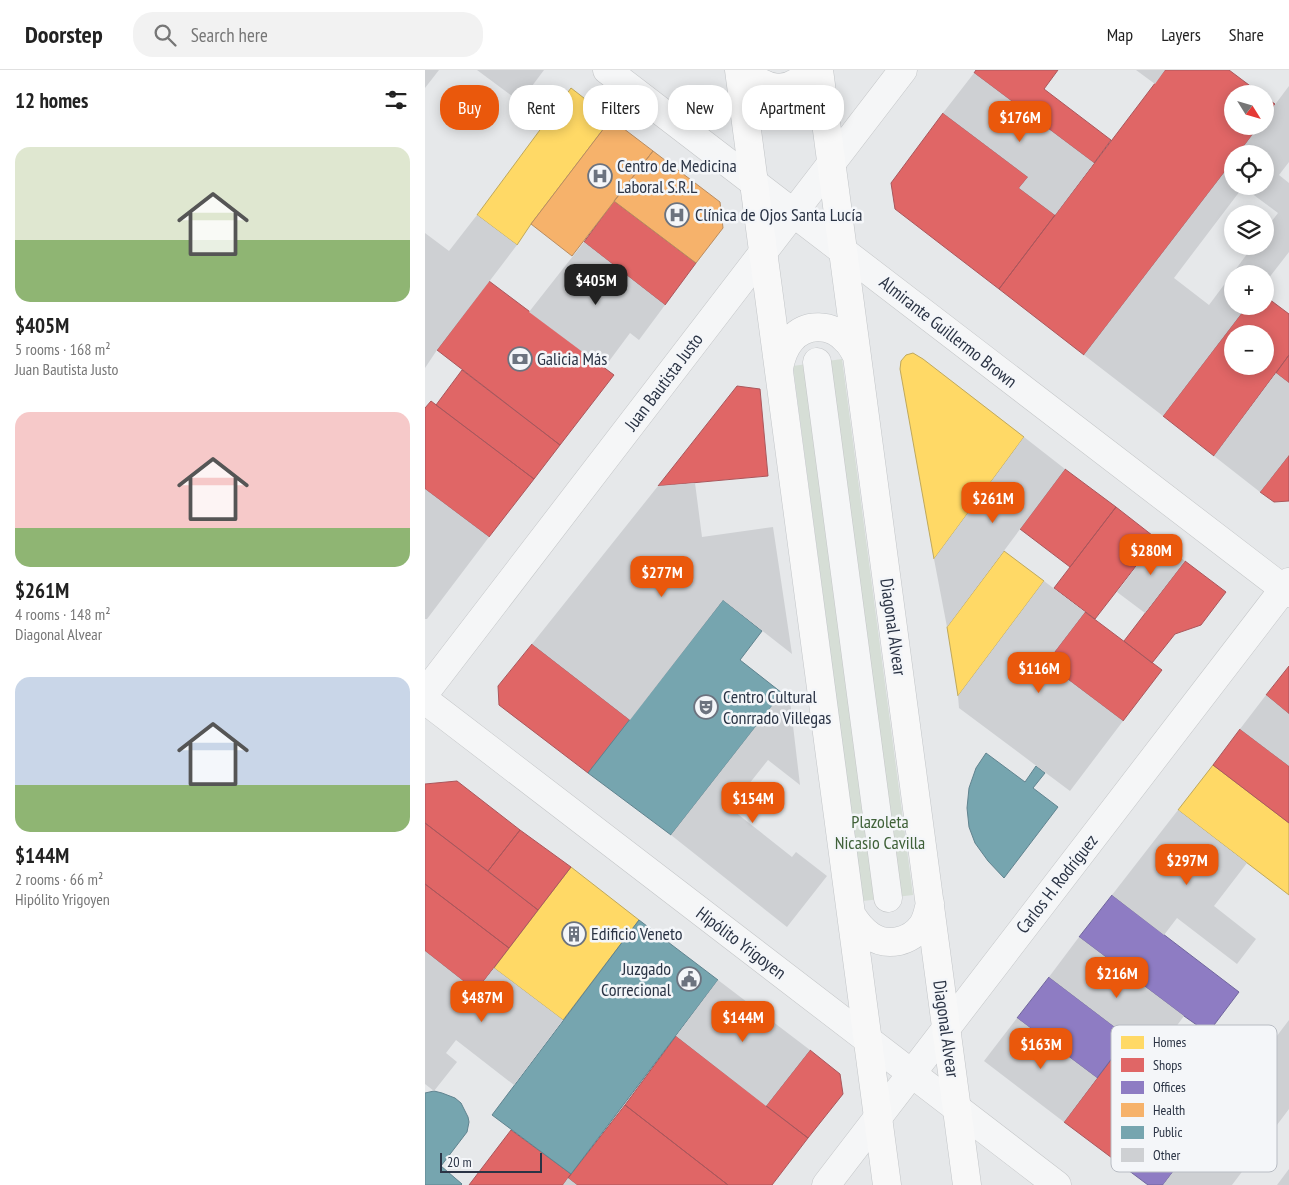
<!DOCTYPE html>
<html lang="en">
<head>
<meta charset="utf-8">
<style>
	body { margin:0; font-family:"PT Sans Narrow",sans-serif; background:#f2f2f2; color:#222; height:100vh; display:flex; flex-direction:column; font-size:19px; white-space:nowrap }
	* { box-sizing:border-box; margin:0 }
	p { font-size:16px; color:#767676 }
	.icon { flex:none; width:28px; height:28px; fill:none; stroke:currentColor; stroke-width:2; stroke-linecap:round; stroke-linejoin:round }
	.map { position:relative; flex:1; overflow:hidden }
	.details { display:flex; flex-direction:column; background:#fff; width:425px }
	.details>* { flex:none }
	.banner { position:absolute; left:15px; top:15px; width:475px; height:45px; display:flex; gap:10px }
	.needle { width:32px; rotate:127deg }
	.controls { position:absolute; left:799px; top:15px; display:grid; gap:10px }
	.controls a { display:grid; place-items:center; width:50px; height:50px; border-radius:50%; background:#fff; box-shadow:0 2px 12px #0003; font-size:25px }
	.scale { position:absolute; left:15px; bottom:12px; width:102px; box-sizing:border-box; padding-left:5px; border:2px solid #2b3445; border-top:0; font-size:14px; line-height:18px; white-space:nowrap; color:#2b3445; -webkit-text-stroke:4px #f4f6f9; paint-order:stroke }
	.price { position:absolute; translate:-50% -42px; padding:0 11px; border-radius:10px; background:#ea580c; color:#fff; font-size:16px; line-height:32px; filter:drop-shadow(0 1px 2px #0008) }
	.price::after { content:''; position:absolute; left:50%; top:30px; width:15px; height:11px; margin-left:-8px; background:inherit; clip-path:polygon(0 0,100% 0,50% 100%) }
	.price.active { background:#222; color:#fff }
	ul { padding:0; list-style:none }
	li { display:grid; align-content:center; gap:10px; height:265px; padding:0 15px }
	li span { display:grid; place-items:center; height:155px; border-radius:15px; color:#555 }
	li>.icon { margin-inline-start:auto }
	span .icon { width:90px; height:90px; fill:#fffc; stroke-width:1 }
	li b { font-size:21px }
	h2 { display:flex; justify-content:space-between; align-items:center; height:60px; padding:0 15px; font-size:21px }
	.pill { padding:0 18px; border-radius:20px; background:#fff; box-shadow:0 2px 12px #0003; font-size:18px; line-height:45px }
	.pill.active { background:#ea580c; color:#fff }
	header { display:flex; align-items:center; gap:30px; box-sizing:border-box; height:70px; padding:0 25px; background:#fff; border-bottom:1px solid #e0e0e0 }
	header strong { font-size:24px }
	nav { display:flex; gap:28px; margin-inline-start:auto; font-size:18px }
	.search { width:350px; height:45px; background:#f2f2f2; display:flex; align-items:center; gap:12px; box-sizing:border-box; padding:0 18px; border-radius:20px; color:#767676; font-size:19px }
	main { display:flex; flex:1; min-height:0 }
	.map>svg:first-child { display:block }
	.green { fill:#d6ded6 }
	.homes { fill:#ffd966; stroke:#bfa85c }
	.shops { fill:#e06666; stroke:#aa575c; fill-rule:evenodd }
	.offices { fill:#8e7cc3; stroke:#70669d }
	.health { fill:#f6b26b; stroke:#b98c60 }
	.public { fill:#76a5af; stroke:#60838f }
	.building { fill:#ced0d3; fill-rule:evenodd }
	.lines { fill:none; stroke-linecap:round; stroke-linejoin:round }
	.minor-casing { stroke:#c4c6c8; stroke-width:29 }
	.major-casing { stroke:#c2c5c8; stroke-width:29 }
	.minor { stroke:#f5f6f7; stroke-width:28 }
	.major { stroke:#f8f8f8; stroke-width:28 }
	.labels { text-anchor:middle; stroke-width:5; stroke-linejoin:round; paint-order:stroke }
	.poi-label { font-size:18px; fill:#2b3445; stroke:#f4f6f9; text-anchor:start }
	.street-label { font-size:18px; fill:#2b3445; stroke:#f4f6f9 }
	.park-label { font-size:18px; fill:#3f6138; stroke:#f4f6f9 }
	.key { fill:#f4f6f9; stroke:#b8bcc3; stroke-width:1 }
	.key-label { font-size:14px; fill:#2b3445 }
</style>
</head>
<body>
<header>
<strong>Doorstep</strong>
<div class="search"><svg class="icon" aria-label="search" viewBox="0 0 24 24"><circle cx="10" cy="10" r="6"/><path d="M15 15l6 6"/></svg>Search here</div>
<nav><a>Map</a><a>Layers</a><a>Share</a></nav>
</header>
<main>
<section class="details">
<h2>12 homes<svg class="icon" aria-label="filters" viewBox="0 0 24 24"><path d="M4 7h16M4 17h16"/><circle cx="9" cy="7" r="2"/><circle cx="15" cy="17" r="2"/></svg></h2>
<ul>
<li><span style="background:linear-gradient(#dfe7d0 60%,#8fb573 0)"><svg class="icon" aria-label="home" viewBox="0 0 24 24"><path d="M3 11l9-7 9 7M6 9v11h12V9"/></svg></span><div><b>$405M</b><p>5 rooms · 168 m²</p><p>Juan Bautista Justo</p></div></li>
<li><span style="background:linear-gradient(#f6c9c9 75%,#8fb573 0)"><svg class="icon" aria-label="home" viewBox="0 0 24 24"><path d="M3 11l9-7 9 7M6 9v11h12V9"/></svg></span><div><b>$261M</b><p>4 rooms · 148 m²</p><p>Diagonal Alvear</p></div></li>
<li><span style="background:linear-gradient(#c9d6e8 70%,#8fb573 0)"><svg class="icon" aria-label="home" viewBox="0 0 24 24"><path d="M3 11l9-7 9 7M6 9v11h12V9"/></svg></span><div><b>$144M</b><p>2 rooms · 66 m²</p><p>Hipólito Yrigoyen</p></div></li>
</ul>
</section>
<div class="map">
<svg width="864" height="1115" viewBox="0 0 864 1115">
	<rect width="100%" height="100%" fill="#e6e8ea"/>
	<path class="green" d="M417,289L488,825L438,831L368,296Z"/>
	<path class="homes" d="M146,18L186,49L106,154L92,175L52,145Z
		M488,283L498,289L599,367L509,489L475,299L476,291L481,285Z
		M579,481L619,511L533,626L522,557Z
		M788,695L864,753V825L753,740Z
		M146,797L214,850L138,950L69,898Z"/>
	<path class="shops" d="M551,0H633L619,19L686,70L669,93L549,3Z
		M740,0H804L836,24H808V56H834L813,84H808V91L659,285L574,219Z
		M840,27L850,34L840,48Z
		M518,43L603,107L594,118L630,145L574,219L470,139L466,113Z
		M189,131L271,193L240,235L159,172Z
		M64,211L189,305L135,375L12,280Z
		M840,226L864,244V285L789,386L738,346L822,236H840ZM808,264H840V296H808Z
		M864,285V313L851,303Z
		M37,300L135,375L109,409L11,335Z
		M312,316L335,319L343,406L233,416Z
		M6,331L109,409L64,467L0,419V338Z
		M864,385V431L849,432L835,422Z
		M640,399L691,437L645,497L595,459Z
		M691,437L732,469L670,549L629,518Z
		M760,491L801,522L776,555L750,564L727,593L699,571Z
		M660,542L737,600L698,651L621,593Z
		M107,574L205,650L163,703L74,635L73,616Z
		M864,596V644L841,625Z
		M815,659L864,696V753L788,695Z
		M32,711L95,760L63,801L0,753V714Z
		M0,753L113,840L84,878L0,814Z
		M95,760L146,797L113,840L63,801Z
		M0,814L84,878L51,921L0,881Z
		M251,966L383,1068L347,1115H303L200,1035Z
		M698,974L746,1010L687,1088L639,1052Z
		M385,980L415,1004L418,1024L383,1068L341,1036Z
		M200,1035L303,1115H152L143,1108Z
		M86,1060L146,1104L138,1115H44Z"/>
	<path class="offices" d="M687,825L814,922L783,963L759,946L654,867Z
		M624,907L703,967L672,1008L592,948Z
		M783,963L827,996L738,1115H723L687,1088Z"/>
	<path class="health" d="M186,49L228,81L147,186L106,154Z
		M228,81L295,132L298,158L271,193L189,131Z"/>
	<path class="public" d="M298,530L337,561L315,590L357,623L246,765L163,703Z
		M561,683L600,712L611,696L620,703L608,718L633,737L579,808L563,791L550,773L544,757L542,738L544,718L551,698Z
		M214,850L293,910L146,1104L67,1045Z
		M9,1021L17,1023L30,1028L36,1033L43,1047L44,1052L42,1062L16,1096L37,1114L36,1115H0V1023Z"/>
	<path class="building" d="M0,0H14L0,18Z
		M52,0H119L95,32Z
		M711,0H740L730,14Z
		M549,3L669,93L630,145L594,118L603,107L518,43Z
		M864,16V92L854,105L864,113V182L840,213V204H808V236H822L738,346L659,285L808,91V116H840V84H813L834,56H840V48ZM818,117L853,143L840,160V176H828L784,235L749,208Z
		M52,145L92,175L12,280L0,298V163L24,181Z
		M159,172L240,235L214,270L205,263L179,298L104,242Z
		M851,303L864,313V385L835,422L789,386Z
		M599,367L640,399L522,557L509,489Z
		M270,413L277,467L348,457L367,584L298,530L205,650L107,574L233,416Z
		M0,419L64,467L2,549H0Z
		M732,469L760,491L720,543L692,522Z
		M619,511L660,542L621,593L698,651L645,721L534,638L533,626Z
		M357,623L365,630L375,715L343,690L305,738L367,787L371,782L402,806L362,857L246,765Z
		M841,625L864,644V696L815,659Z
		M753,740L822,793L789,836L831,869L812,894L752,848L739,865L687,825Z
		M654,867L759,946L724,993L698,974L703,967L624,907Z
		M0,881L51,921L69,898L138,950L89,1015L31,970L21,983L32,992L9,1021L0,1014Z
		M293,910L385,980L341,1036L251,966Z
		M592,948L672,1008L639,1052L559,991Z
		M864,950V1039L807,1115H738Z
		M864,1099V1115H852Z
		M143,1108L152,1115H138Z"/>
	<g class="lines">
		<g class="minor-casing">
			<path id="minor" d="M182,0L864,523
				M392,292L463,828
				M0,623L478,0
				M0,630L632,1115
				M401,1115L864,512"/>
		</g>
		<g class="major-casing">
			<path id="major" d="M314,0L462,1115
				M319,0C341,21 364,26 385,0
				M394,0L542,1115
				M354,298C356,288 359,278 366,270C381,252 407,254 421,270C426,274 429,281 432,286
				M426,844C437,862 452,876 474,871C483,869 492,863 497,856C502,849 503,841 505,833"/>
		</g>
		<use href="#minor" class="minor"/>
		<use href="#major" class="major"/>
	</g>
	<defs>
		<g id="hospital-ring" transform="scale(1.25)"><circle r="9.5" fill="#f4f6f9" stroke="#6c737f" stroke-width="1.5"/><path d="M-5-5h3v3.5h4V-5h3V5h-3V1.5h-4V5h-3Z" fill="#6c737f"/></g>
		<g id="bank-ring" transform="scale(1.25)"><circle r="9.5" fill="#f4f6f9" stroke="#6c737f" stroke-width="1.5"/><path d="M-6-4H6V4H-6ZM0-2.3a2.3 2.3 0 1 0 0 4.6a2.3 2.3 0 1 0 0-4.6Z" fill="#6c737f"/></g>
		<g id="theatre-ring" transform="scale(1.25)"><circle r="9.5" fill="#f4f6f9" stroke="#6c737f" stroke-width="1.5"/><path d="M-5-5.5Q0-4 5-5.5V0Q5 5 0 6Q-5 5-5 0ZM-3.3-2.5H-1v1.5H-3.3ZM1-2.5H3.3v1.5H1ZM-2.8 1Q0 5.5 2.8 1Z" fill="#6c737f"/></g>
		<g id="building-ring" transform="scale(1.25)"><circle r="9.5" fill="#f4f6f9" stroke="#6c737f" stroke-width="1.5"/><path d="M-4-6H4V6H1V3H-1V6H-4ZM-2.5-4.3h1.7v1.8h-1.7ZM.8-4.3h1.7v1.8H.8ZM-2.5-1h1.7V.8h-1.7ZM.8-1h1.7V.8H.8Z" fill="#6c737f"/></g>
		<g id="civic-ring" transform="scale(1.25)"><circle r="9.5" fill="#f4f6f9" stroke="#6c737f" stroke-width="1.5"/><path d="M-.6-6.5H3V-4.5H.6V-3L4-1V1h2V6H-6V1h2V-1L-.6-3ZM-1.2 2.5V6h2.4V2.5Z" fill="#6c737f"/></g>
	</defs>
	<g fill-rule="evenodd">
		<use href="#hospital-ring" x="175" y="106"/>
		<use href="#hospital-ring" x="252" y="145"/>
		<use href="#bank-ring" x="95" y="289"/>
		<use href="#theatre-ring" x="281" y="637"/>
		<use href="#building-ring" x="149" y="864"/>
		<use href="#civic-ring" x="264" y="909"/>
	</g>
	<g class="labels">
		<g class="poi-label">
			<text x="192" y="102">Centro de Medicina<tspan x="192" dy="21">Laboral S.R.L</tspan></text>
			<text x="270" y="151">Clínica de Ojos Santa Lucía</text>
			<text x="112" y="295">Galicia Más</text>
			<text x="298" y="633">Centro Cultural<tspan x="298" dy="21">Conrrado Villegas</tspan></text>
			<text x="166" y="870">Edificio Veneto</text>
			<text x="246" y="905" text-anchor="end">Juzgado<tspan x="246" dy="21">Correcional</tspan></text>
		</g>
		<g class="street-label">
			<text transform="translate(523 262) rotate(38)" y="6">Almirante Guillermo Brown</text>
			<text transform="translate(239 312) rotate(-53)" y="6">Juan Bautista Justo</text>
			<text transform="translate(468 557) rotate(82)" y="6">Diagonal Alvear</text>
			<text transform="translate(632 814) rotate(-52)" y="6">Carlos H. Rodríguez</text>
			<text transform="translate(316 873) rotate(37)" y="6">Hipólito Yrigoyen</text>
			<text transform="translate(521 959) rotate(82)" y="6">Diagonal Alvear</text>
		</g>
		<g class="park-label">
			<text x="455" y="758">Plazoleta<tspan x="455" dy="21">Nicasio Cavilla</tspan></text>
		</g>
	</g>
	<rect x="686" y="955" width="166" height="147" rx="8" class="key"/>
	<rect x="696" y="966" width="23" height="13" fill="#ffd966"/>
	<rect x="696" y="988" width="23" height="14" fill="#e06666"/>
	<rect x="696" y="1011" width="23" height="13" fill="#8e7cc3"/>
	<rect x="696" y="1033" width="23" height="14" fill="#f6b26b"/>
	<rect x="696" y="1056" width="23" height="13" fill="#76a5af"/>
	<rect x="696" y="1078" width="23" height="14" fill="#ced0d3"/>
	<g class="key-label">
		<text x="728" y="977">Homes</text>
		<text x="728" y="1000">Shops</text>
		<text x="728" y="1022">Offices</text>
		<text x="728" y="1045">Health</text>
		<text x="728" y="1067">Public</text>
		<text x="728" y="1090">Other</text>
	</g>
</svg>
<div class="controls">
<a><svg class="needle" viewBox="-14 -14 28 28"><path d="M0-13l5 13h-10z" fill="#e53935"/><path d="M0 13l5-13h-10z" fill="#767676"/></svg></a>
<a><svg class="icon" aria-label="locate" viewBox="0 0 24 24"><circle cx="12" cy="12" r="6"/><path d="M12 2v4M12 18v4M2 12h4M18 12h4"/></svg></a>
<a><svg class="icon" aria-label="layers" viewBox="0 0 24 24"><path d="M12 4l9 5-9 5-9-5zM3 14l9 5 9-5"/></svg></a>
<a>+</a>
<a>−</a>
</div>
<div class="scale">20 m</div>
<b class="price" style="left:595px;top:73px">$176M</b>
<b class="price active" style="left:171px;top:236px">$405M</b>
<b class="price" style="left:568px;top:454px">$261M</b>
<b class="price" style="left:726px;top:506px">$280M</b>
<b class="price" style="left:237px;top:528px">$277M</b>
<b class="price" style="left:614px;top:624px">$116M</b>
<b class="price" style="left:328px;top:754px">$154M</b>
<b class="price" style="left:762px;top:816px">$297M</b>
<b class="price" style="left:692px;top:929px">$216M</b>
<b class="price" style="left:57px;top:953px">$487M</b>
<b class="price" style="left:318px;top:973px">$144M</b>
<b class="price" style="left:616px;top:1000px">$163M</b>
<div class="banner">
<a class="pill active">Buy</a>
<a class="pill">Rent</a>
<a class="pill">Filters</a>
<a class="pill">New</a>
<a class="pill">Apartment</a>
</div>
</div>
</main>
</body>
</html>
